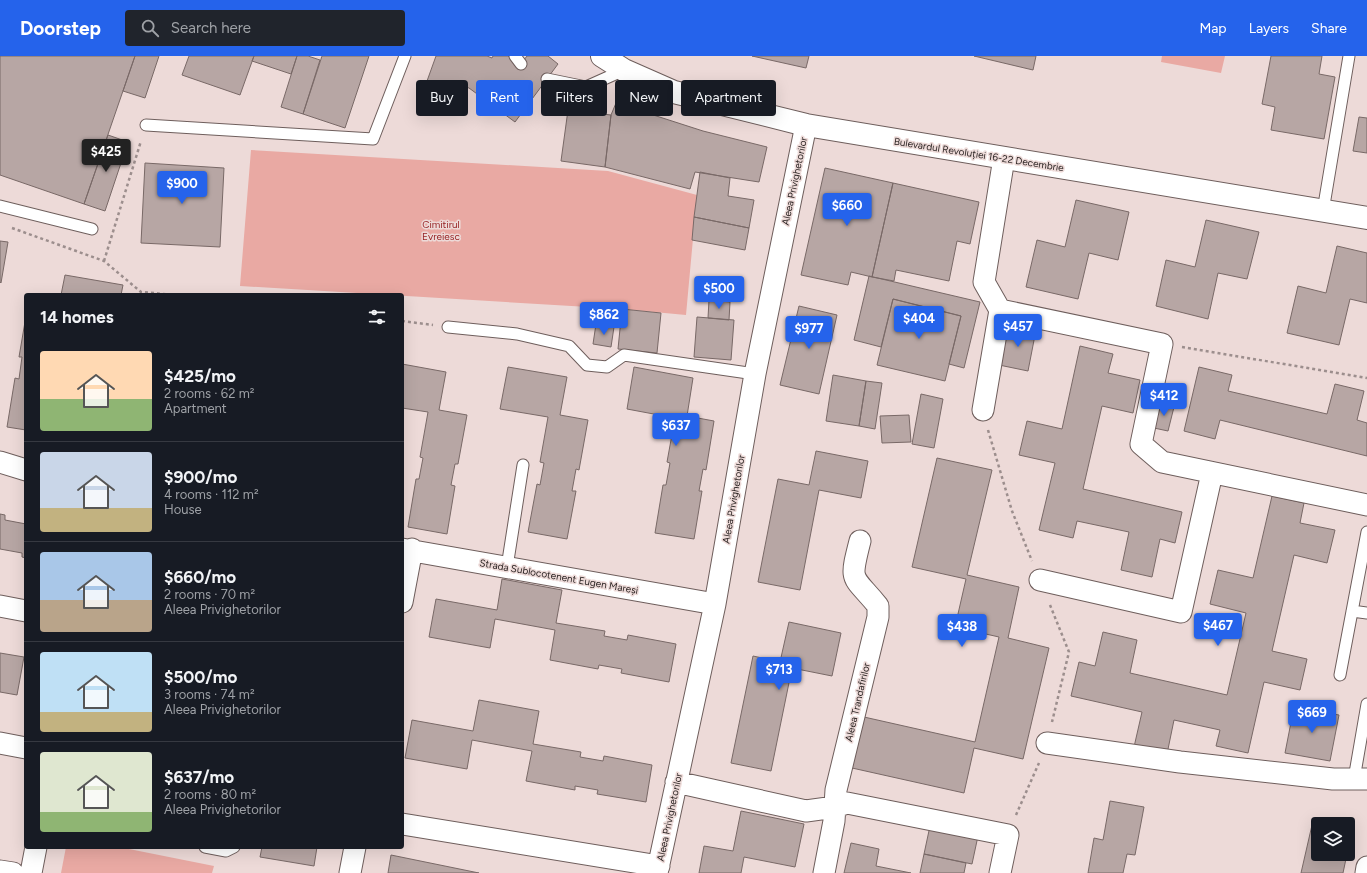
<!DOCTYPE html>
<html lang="en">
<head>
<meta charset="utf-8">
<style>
	body { margin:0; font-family:Figtree,sans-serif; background:#20242c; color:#f1f3f6; height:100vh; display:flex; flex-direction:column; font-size:15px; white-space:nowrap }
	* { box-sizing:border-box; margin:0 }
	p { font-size:13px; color:#9ea1a6 }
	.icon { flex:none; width:22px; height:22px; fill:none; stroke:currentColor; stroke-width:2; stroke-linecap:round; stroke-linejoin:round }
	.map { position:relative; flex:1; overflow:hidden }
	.details { position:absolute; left:24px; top:237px; width:380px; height:556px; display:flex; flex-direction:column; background:#171b24; border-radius:4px; box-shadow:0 4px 16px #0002 }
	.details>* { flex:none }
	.hud { position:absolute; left:416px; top:24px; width:380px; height:36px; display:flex; gap:8px }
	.buttons { position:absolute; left:1311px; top:761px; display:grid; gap:8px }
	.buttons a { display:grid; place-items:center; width:44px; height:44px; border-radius:4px; background:#171b24; box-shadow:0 4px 16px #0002; font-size:20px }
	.price { position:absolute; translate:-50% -34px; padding:0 9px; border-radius:4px; background:#2563eb; color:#fff; font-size:13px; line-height:26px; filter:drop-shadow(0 1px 2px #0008) }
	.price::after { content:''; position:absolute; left:50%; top:24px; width:12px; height:9px; margin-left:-6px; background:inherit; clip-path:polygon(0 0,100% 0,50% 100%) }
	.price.active { background:#222; color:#fff }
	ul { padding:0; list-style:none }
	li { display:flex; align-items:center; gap:12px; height:100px; padding:0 16px }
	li+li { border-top:1px solid #363941 }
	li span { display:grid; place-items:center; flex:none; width:112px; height:80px; border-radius:4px; color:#555 }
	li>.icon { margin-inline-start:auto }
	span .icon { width:48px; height:48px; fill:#fffc; stroke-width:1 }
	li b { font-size:17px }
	h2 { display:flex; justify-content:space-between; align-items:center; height:48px; padding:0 16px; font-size:17px }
	.chip { padding:0 14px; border-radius:4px; background:#171b24; box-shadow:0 4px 16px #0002; font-size:14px; line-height:36px }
	.chip.active { background:#2563eb; color:#fff }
	header { display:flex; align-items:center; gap:24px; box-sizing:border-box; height:56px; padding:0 20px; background:#2563eb; color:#fff }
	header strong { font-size:19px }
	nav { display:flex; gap:22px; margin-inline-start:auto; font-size:14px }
	.search { width:280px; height:36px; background:#20242c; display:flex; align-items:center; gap:10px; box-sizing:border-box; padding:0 14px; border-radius:4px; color:#9ea1a6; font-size:15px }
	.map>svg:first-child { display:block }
	.green { fill:#e9a9a3 }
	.building { fill:#b7a6a4; stroke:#796967 }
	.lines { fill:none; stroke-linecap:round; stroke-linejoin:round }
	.service-casing { stroke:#6e5e5c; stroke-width:13 }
	.minor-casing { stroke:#6e5e5c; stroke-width:23 }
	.tertiary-casing { stroke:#6e5e5c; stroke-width:24 }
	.path { stroke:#9c8e8d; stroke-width:2.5; stroke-dasharray:3 3; stroke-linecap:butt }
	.service { stroke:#fff; stroke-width:11 }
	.minor { stroke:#fff; stroke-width:21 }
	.tertiary { stroke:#fff; stroke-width:22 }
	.labels { text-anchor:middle; stroke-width:3; stroke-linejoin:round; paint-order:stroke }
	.street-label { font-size:10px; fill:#2c2524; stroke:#eddad8 }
	.park-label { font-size:10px; fill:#972325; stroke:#eddad8 }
</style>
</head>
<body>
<header>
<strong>Doorstep</strong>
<div class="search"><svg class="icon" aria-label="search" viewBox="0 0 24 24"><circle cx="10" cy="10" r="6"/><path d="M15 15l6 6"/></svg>Search here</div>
<nav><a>Map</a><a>Layers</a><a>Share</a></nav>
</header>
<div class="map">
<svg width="1367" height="817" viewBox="0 0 1367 817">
	<rect width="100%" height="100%" fill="#eddad8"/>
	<path class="green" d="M1162,0H1225L1221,17L1161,6Z
		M251,94L608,115L697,139L686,259L622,253L240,230Z
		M66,791H119L214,810L212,817H61Z"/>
	<path class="building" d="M0,0H135L84,148L0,119Z
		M135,0H159L145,42L123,35Z
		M189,0H254L240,39L182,19Z
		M254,0H297L291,18L252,5Z
		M297,0H308L320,4L303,58L281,51Z
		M322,0H369L345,72L303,58Z
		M436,0H487L492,2L493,0H508L520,9L527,0H548L558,8L515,66L469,32L451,26L442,47L422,39Z
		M752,0H809L806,12Z
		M974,0H1036L1033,14Z
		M1271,0H1322L1319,18L1335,21L1324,83L1271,74L1275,51L1262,48Z
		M616,47L703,75L767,91L759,126L695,116L690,133L605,111L611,59Z
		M568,54L611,59L605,111L561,105Z
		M1359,61L1367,62V97L1353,95Z
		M108,79L128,86L105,155L84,148Z
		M145,107L224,112L220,191L141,187Z
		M825,112L893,127L872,221L851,216L848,229L801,219Z
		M700,116L730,122L728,140L754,144L749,172L694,161Z
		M893,127L979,146L970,188L957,185L949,225L896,214L894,225L872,221Z
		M1076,144L1129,156L1118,204L1089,197L1078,243L1026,231L1037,184L1065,191Z
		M694,161L749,172L745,194L692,184Z
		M1206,164L1259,176L1247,223L1218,217L1208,263L1156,250L1166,204L1195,211Z
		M0,185L8,186L1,227L0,226Z
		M1337,190L1367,197V247L1350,243L1339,289L1287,277L1298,230L1326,237Z
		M65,219L123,229L121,239H61Z
		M869,220L980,246L964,312L949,308L961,260L893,243L881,291L854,284Z
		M893,243L961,260L945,325L877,309Z
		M709,244L730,246L729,264L708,262Z
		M799,250L837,259L819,338L780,329Z
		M622,253L661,257L657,297L618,293Z
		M26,260V374L7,371L15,322L19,323L22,301H19Z
		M697,261L734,264L731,304L694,301Z
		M596,268L614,271L611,291L593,288Z
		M1007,268L1036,274L1028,315L999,309Z
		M1080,290L1113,298L1108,317L1140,324L1133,357L1102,350L1083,433L1182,456L1175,487L1160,483L1152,521L1121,514L1129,476L1077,465L1073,482L1039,474L1055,407L1019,399L1027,365L1062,373Z
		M402,308L446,316L439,354L467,359L458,408H455L451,429L455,430L447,478L408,471L416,423H419L423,402L420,401L428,356L402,352Z
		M508,311L567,321L560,359L588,364L579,414L576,413L572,435H576L567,483L528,476L537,428L540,429L544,407L540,406L548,361L500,353Z
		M634,311L693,322L687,360L714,365L706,414L703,413L699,435H702L694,483L655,477L663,429H666L670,407L667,406L675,362L627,353Z
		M1199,311L1232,319L1228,335L1327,358L1335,328L1364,335L1357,364L1367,367V400L1220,364L1215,383L1184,375Z
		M833,319L866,325L859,370L826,365Z
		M866,325L882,327L875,373L859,370Z
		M921,338L943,343L934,392L912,388Z
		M1159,348L1174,351L1168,375L1154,372Z
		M909,359L911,386L882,387L880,360Z
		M816,395L868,405L861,442L819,434L800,534L758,526L778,423L809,429Z
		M937,402L992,414L967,519L1019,531L1008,582L1049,592L1023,703L974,692L964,737L852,712L864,661L975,686L999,581L955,571L966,523L912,511Z
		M1272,440L1304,447L1300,467L1335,474L1327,507L1294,499L1272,595L1307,603L1300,634L1264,626L1248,697L1216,690L1220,674L1174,664L1167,698L1134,691L1142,656L1071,640L1079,606L1095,610L1103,576L1137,584L1130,617L1227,639L1246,557L1210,548L1218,514L1253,522Z
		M0,458L5,459V464L26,468V502L22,501V497L0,493Z
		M502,523L562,534L556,567L605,575L604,580L627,584L628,579L676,588L669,626L621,617L622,613L599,609L598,613L550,604L555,574L495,563L490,592L429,581L436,543L497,554Z
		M789,566L841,577L832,620L792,612L771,715L731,707L753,600L780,606Z
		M0,597L24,601L17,639L0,636Z
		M479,644L539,655L533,688L581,696L580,701L603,705L604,700L652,709L646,746L597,738L598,734L575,730V734L526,725L532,695L472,684L467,713L405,702L412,664L473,675Z
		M1294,651L1339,659L1330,705L1285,697Z
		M1110,745L1144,751L1135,799L1127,798L1123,817H1088L1094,782L1103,784Z
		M741,755L804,768L795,811L744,801L741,817H699L704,790L733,795Z
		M1312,769L1318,771V798H1347L1343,817H1301Z
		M930,770L978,780L972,808L924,798Z
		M1348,777H1352L1348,794Z
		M851,787L879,793L876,810L911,817H844Z
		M262,791H317L314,810L260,801Z
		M924,798L966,807L964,817H920Z
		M391,799L479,817H388Z"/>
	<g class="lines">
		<g class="service-casing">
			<path id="service" d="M515,0L521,8
				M547,23L586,31L624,14
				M146,69L373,83L405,0
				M0,150L92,173
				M1323,155L1349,0
				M448,271L517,278L569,290L587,309L607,311L624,299L755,318
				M507,511L523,409
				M1352,555L1367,557
				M1340,619L1367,476
				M1354,723L1367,648
				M205,791L226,795L234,791"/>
		</g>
		<g class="minor-casing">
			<path id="minor" d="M1004,102L984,226L1000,254L1162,288L1141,388L1162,406L1367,449
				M983,354L1000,254
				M0,406L26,414
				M402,493L715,548
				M1040,524L1181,556L1212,417
				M402,546L412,493
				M0,550L26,555
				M0,687L26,692
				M1047,687L1180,706L1333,723H1367
				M676,726L806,755L835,751L847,747L1008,779L1000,817
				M402,768L659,810
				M0,815L13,817
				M31,817L36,791
				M350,817L355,791
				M657,817L715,548L755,318L806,69
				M824,817L834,765L836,734L878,561V550C852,518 849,528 860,485
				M1366,817L1367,811"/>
		</g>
		<g class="tertiary-casing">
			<path id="tertiary" d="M602,0L624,14L674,36L806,69L1367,162"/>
		</g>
		<path class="path" d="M12,172L104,205L141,236L176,239
			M104,205L141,85
			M402,265L433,269
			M1182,291L1367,322
			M988,374L1012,455L1032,505
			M1050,549L1069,596L1052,666
			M1016,759L1039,707"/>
		<use href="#service" class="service"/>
		<use href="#minor" class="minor"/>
		<use href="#tertiary" class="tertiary"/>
	</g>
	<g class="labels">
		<g class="street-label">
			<text transform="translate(979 98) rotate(9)" y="4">Bulevardul Revoluției 16-22 Decembrie</text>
			<text transform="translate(794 125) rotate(-78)" y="4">Aleea Privighetorilor</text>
			<text transform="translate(733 443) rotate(-80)" y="4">Aleea Privighetorilor</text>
			<text transform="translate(559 520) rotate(10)" y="4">Strada Sublocotenent Eugen Mareși</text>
			<text transform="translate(857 646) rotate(-77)" y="4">Aleea Trandafirilor</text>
			<text transform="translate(669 761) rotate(-78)" y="4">Aleea Privighetorilor</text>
		</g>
		<g class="park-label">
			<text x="441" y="172">Cimitirul<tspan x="441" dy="12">Evreiesc</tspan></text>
		</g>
	</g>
</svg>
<div class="buttons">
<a><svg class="icon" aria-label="layers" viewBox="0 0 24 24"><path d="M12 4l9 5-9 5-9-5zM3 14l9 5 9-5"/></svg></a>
</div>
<b class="price active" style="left:106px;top:117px">$425</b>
<b class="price" style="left:182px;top:149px">$900</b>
<b class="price" style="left:847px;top:171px">$660</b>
<b class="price" style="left:719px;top:254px">$500</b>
<b class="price" style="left:604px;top:280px">$862</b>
<b class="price" style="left:919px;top:284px">$404</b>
<b class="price" style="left:1018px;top:292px">$457</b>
<b class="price" style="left:809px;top:294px">$977</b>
<b class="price" style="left:1164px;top:361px">$412</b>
<b class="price" style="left:676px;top:391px">$637</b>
<b class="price" style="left:1218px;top:591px">$467</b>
<b class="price" style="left:962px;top:592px">$438</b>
<b class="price" style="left:779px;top:635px">$713</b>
<b class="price" style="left:1312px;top:678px">$669</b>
<div class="hud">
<a class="chip">Buy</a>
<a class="chip active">Rent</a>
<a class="chip">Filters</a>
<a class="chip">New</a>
<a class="chip">Apartment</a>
</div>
<section class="details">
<h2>14 homes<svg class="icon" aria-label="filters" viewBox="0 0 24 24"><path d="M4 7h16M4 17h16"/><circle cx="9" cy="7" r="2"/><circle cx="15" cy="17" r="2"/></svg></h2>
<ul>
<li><span style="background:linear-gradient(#ffd9b3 60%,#8fb573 0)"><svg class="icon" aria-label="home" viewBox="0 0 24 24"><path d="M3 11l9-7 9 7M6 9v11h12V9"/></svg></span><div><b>$425/mo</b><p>2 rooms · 62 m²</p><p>Apartment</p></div></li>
<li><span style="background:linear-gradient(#c9d6e8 70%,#c2b280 0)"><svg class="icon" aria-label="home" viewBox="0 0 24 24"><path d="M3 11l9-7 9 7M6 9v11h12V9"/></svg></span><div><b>$900/mo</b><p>4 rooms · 112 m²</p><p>House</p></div></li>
<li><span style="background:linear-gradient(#a9c7e8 60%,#b9a48a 0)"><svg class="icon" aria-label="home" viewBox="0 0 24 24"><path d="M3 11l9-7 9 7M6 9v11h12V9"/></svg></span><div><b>$660/mo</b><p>2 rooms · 70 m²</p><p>Aleea Privighetorilor</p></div></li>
<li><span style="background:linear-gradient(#bfe0f5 75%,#c2b280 0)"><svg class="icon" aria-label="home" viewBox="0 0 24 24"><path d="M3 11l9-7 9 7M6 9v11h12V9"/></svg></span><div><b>$500/mo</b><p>3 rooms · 74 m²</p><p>Aleea Privighetorilor</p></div></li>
<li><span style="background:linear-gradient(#dfe7d0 75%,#8fb573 0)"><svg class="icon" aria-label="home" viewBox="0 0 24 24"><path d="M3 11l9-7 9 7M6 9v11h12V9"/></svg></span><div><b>$637/mo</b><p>2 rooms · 80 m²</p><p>Aleea Privighetorilor</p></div></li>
</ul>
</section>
</div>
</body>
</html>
